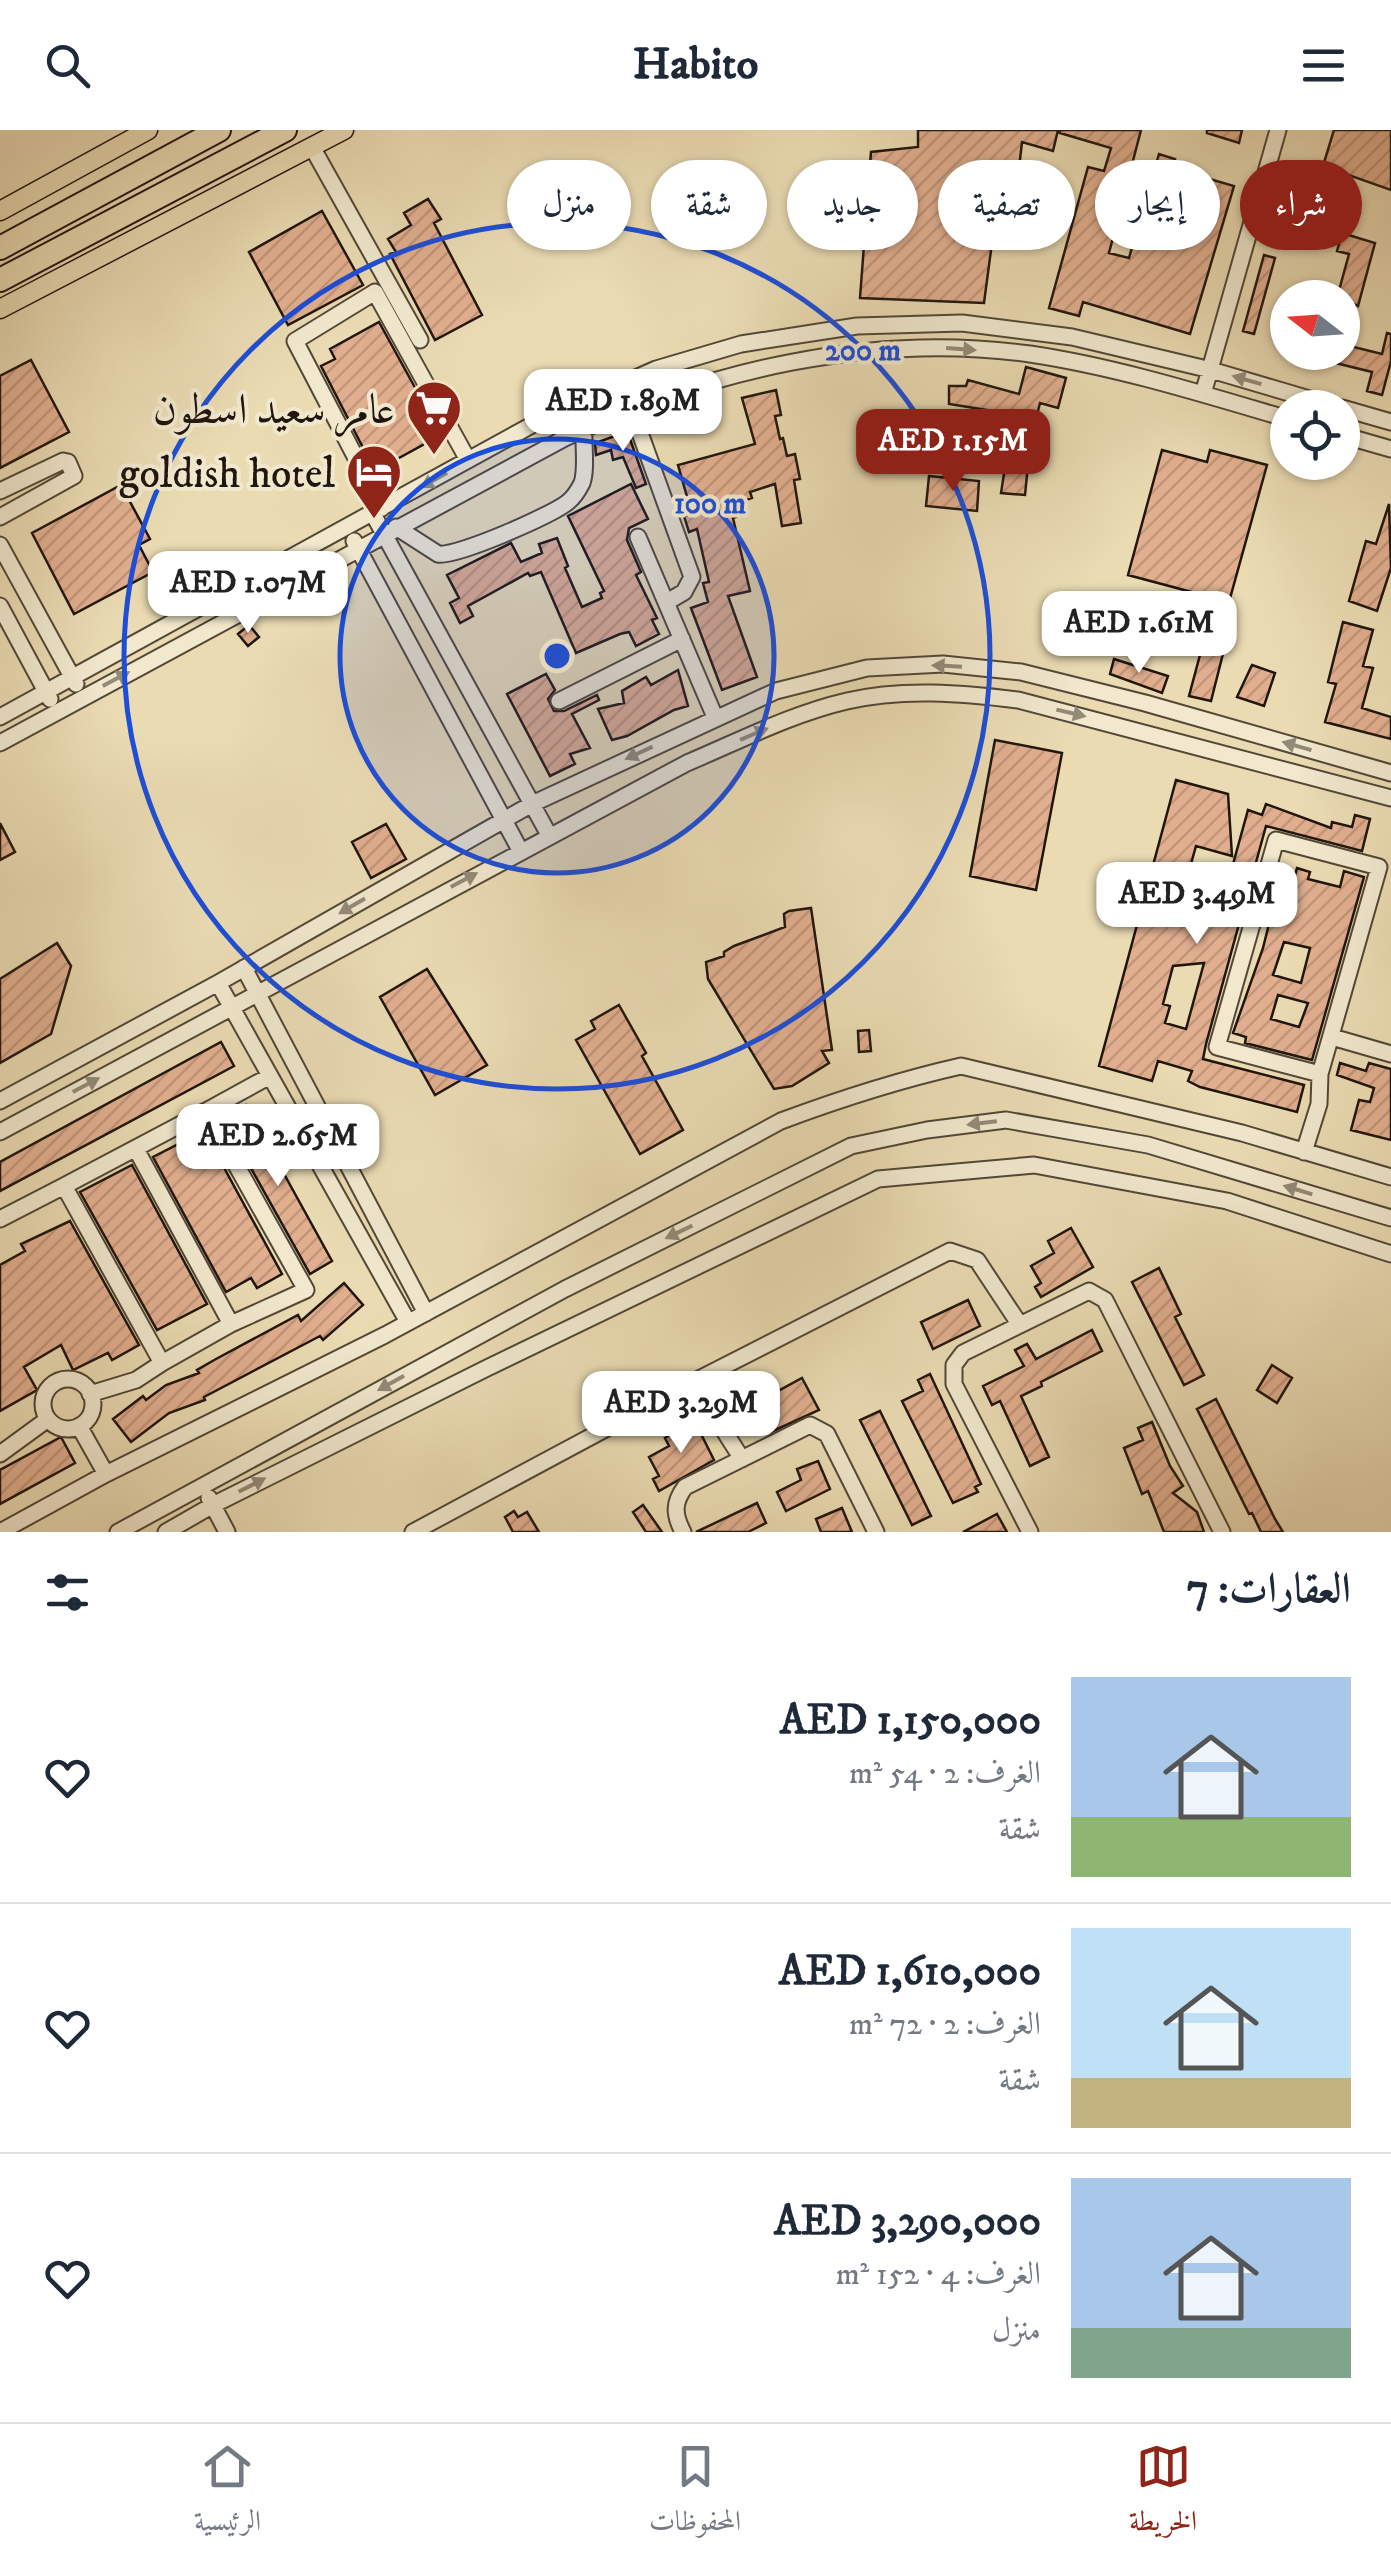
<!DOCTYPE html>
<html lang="ar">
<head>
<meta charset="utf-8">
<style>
	body { margin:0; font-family:"IM FELL DW Pica",Amiri,serif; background:#f2f2f3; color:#1f2937; direction:rtl; height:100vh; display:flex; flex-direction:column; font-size:38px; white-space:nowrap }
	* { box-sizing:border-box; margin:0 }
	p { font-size:32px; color:#747a83 }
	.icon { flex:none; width:55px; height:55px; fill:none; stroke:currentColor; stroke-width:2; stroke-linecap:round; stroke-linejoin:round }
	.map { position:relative; height:1402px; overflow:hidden; direction:ltr }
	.sheet { display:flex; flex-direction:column; background:#fff; flex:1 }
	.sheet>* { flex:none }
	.top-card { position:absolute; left:30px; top:30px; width:1332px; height:90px; direction:rtl; display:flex; gap:20px }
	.needle { width:65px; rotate:287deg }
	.controls { position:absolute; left:1270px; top:150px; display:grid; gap:20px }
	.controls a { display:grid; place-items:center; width:90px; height:90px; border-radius:50%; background:#fff; box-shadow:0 2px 8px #0004; font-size:50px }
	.price { position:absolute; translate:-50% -85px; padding:0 22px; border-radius:20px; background:#fff; color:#222; font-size:32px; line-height:65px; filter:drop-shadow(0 2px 5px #0008) }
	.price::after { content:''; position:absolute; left:50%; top:60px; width:30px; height:22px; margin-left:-15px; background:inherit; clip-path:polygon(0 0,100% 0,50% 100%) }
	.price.selected { background:#8f2418; color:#fff }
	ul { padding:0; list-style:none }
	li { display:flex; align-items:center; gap:30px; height:250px; padding:0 40px }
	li+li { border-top:2px solid #e0e1e3 }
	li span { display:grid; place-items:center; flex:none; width:280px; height:200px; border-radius:0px; color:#555 }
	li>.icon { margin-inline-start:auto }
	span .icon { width:120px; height:120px; fill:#fffc; stroke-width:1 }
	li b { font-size:42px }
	h2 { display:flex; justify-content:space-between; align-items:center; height:120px; padding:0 40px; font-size:42px }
	.chip { padding:0 35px; border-radius:45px; background:#fff; box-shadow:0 2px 8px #0004; font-size:35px; line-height:90px }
	.chip.selected { background:#8f2418; color:#fff }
	header { display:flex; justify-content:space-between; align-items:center; height:130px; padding:0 40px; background:#fff; font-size:45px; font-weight:700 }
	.dock { display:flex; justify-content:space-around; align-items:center; height:140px; border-top:2px solid #e0e1e3; background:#fff; font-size:28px; color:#747a83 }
	.dock a { display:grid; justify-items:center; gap:5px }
	.dock .selected { color:#8f2418 }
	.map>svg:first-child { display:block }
	.building { fill:url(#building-hatch); stroke:#20160e; stroke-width:2.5; fill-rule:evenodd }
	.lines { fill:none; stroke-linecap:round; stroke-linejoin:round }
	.minor-casing { stroke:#524737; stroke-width:19 }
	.major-casing { stroke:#20160e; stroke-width:21 }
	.highway-casing { stroke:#20160e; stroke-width:26 }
	.minor { stroke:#f1e8ce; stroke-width:15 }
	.major { stroke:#eadbb3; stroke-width:18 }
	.highway { stroke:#eadbb3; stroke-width:22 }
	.oneway { fill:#938a78 }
	.ring { fill:none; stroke:#1d4ed8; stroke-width:5 }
	.labels { text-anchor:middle; stroke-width:8; stroke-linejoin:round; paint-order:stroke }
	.poi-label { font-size:42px; fill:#20160e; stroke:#f1e8ce; text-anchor:end }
	.centre { fill:#1d4ed8; stroke:#f1e8ce; stroke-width:5 }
	.ring-label { font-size:30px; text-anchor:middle; font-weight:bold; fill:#1d4ed8; stroke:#f1e8ce; stroke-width:8; stroke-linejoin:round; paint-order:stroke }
</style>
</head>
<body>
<header><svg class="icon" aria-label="menu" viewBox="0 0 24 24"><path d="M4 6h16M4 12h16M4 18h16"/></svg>Habito<svg class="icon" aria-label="search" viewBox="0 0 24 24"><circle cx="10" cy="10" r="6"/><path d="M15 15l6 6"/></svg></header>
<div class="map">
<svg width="1391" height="1402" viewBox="0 0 1391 1402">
	<defs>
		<pattern id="building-hatch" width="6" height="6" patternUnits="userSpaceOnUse" patternTransform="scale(2.5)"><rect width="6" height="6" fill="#e1af8f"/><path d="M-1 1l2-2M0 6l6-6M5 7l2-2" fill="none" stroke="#c1967a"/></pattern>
	</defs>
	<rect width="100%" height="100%" fill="#eadbb3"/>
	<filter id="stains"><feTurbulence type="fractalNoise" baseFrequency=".002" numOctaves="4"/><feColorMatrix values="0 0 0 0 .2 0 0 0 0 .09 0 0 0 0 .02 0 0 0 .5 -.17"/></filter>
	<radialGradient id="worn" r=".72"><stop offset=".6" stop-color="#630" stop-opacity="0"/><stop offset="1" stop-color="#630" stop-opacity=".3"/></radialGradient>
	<path class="building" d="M918,0H1058L1053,21L1022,12L1018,47L1001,45L984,173L860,168L871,22L918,17Z
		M1060,0H1141L1109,123L1129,128L1159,24L1175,29L1172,38L1234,56L1190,204L1083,172L1079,186L1049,178L1088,37L1104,41L1111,18L1060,3Z
		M1207,0H1242L1239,13L1207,3Z
		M1334,0H1391V60L1323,36Z
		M428,69L441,89L434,93L482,185L435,210L390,124L396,122L388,109L411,95L404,83Z
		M322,81L363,155L288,195L249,122Z
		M1342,103L1375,113L1358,176L1337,168L1349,124L1337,121Z
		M1264,125L1275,128L1254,204L1243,201Z
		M379,192L441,305L375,341L321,236L335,229L330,219Z
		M1387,203L1391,204V231L1382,265L1367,261L1372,242L1311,227V222H1342V214L1382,224Z
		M31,230L69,302L0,338V246Z
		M1026,237L1066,248L1058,278L1040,273L1030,312L1038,313L1035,336L1028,335L1025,365L1001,363L1009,311L980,302L987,280L949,274V256H966L968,250L1019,264Z
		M776,260L781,285L775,286L780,309L783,308L787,326L795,324L800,349L794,350L801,393L782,396L775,354L750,362L752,368L733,374L736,387L733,388L750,461L728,466L757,547L722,560L691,478L708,472L703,453L709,452L697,399L689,402L684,386L692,384L678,335L755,314L742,268Z
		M625,295L646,354L636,358L623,327L613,330L611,320L596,325L595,313L621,304L619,297Z
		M1162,320L1207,332L1210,320L1267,335L1229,472L1128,445Z
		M929,346L979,351L977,381L926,376Z
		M631,354L648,389L629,398L627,410L641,442L636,445L657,488L652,490L659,504L636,516L629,502L620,504L576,523L541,442L530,446L528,443L468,476L473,486L460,493L450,473L459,468L447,445L511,413L521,432L542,423L539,414L557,408L568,436L565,438L582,477L602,468L600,463L604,461L568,386Z
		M121,355L150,409L139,415L153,442L74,484L32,403Z
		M1389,374L1391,438L1377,481L1349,471L1366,411L1376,414Z
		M1343,492L1373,500L1363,536L1373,538L1362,578L1391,587V609L1325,592L1336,554L1328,552Z
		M249,495L259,507L248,516L238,504Z
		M1208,495L1229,500L1211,571L1189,566Z
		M1114,529L1168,546L1162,563L1110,544Z
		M1252,535L1275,543L1264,576L1237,567Z
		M678,540L688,576L674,580L627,606L612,610L598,579L624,573L622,561L646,547L651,555Z
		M546,544L555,560L548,569L554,581H564L597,565L599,570L572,584L590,618L570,624L575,634L550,646L507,564Z
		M995,610L1062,623L1036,760L970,746Z
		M1176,650L1228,664L1232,726L1196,716L1189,741L1197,743L1194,766L1222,774L1248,680L1262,685L1266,674L1331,698L1332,692L1352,697L1355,685L1370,689L1362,721L1266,696L1206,914L1203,929L1304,955L1297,982L1200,957L1188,951L1192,941L1158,931L1152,951L1099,936ZM1204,833L1186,899L1165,893L1170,876L1163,874L1173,836Z
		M0,693L15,722L0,730Z
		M386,694L406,729L371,748L352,712Z
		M1297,738L1310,742L1308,749L1340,757L1344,741L1364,747L1312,930L1245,913L1246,907L1233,903L1263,818L1282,742L1295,745ZM1284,812L1310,818L1301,853L1273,845ZM1278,865L1308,873L1299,897L1271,889Z
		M811,778L832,920L822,921L829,933L792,956L774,959L708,849L706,832L724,826V822L734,816L785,797L784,784L789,781Z
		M57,813L71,836L51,904L0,933V849Z
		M427,839L487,935L435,965L380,867Z
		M619,875L646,923L642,926L683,1000L640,1024L576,910L595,899L591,891Z
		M869,900L871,921L859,922L858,901Z
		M221,912L234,936L0,1061V1032Z
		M1340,933L1366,941L1369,933L1391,939V1010L1351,1000L1359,970L1370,972L1374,958L1337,945Z
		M246,975L332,1131L310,1144L223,988Z
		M204,1001L282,1144L257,1158L251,1148L226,1162L153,1027Z
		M132,1035L207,1174L157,1200L80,1062Z
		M70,1091L139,1215L112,1230L108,1223L73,1240L61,1215L24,1237L37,1260L0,1281V1135L25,1121L21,1114Z
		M1071,1098L1093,1137L1041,1167L1035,1157L1041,1153L1031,1136L1054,1123L1048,1111Z
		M1159,1138L1181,1184L1175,1187L1204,1245L1184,1255L1132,1152Z
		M344,1153L363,1175L323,1210L320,1206L204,1267L205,1270L169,1283L131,1312L113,1289L143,1266L146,1270L166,1255L199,1243L197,1240L216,1229L298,1185L301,1191Z
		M968,1170L980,1196L933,1219L921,1192Z
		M1092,1200L1102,1221L1041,1252L1042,1256L1021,1266L1049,1327L1030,1336L1000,1271L992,1275L983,1256L1024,1236L1015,1220L1027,1214L1036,1229Z
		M1272,1235L1292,1248L1277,1273L1257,1260Z
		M930,1244L981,1354L975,1357L978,1362L953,1373L902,1271L923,1261L918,1250Z
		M802,1248L819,1280L771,1302L756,1273Z
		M1216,1269L1275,1389L1283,1402H1261L1252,1383L1249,1384L1197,1279Z
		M880,1281L931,1386L912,1395L860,1290Z
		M695,1292L714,1330L659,1361L653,1349L659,1346L649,1327L669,1316L665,1308Z
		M1152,1292L1170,1336L1183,1356L1173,1363L1197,1382L1204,1402H1164L1148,1361L1142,1364L1124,1318L1143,1310L1138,1298Z
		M61,1307L75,1333L0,1374V1340Z
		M818,1331L830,1359L786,1381L777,1362L801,1350L797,1339Z
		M757,1373L766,1393L748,1402H696Z
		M643,1375L662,1402H646L633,1382Z
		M842,1378L852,1402H821L816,1389Z
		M514,1381L518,1387L527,1382L539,1402H513L505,1387Z
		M997,1384L1007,1402H963Z"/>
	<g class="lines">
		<g class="minor-casing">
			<path id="minor" d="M312,17L420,210
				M1203,264L1278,0
				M631,278L692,447L684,462L667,472
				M1342,278L1391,292
				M1342,305L1391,319
				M0,361L63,331L68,332L74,346L0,387
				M382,378L295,211L375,162L468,330
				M373,384L549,705
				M396,397L438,424C457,427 552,385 568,372C573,368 579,359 582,353C587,339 583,314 584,298
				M638,407L715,587
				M354,411L520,720
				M0,415L76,554
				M0,476L50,569
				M559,571L682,509
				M0,587L541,290L656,239L741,214L857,196L962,193L1072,207L1211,240L1340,278
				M0,613L565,308C707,240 872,202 1030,224C1117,237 1203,264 1288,289
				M1276,710L1379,737L1320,944L1217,917Z
				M244,838L426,1183
				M218,853L408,1192
				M1332,907L1391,924
				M0,971L218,853L532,674L776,561L867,538L943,534L1021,542L1145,573L1391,643
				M206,981L270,946
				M0,1002L687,633C739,611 791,584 847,571C902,558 962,563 1018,570L1391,668
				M136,1019L231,1194
				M1304,1022L1319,974L1320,944
				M64,1056L206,981L306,1160L231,1194L162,1233
				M0,1089L64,1056L162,1233L136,1250L90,1264
				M43 1274a25 25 0 1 1 50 0a25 25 0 1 1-50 0Z
				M693,1252L742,1329
				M79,1296L106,1344
				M0,1324L48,1289
				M209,1368L227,1402
				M0,1402L106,1344L385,1205L781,991C840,969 899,950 961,936L1242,1003L1391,1047
				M118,1402L565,1159L851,1016L927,1000L1006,990L1148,1015L1391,1088
				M166,1402L213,1375L485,1239L878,1049L1034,1035L1227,1071L1391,1124
				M413,1402L693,1252L950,1121L977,1130L1020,1195
				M683,1402C674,1385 673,1373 685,1357L810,1295L827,1304L876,1402
				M1030,1402L954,1254V1235L963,1223L1089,1161L1105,1170L1222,1402"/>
		</g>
		<g class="major-casing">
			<path id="major" d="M0,81L148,0
				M0,179L344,0"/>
		</g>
		<g class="highway-casing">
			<path id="highway" d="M0,118L219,0
				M0,150L285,0"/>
		</g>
		<use href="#minor" class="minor"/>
		<use href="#major" class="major"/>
		<use href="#highway" class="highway"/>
	</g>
	<defs><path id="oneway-solid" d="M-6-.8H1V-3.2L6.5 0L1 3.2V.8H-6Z" transform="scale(2.5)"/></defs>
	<g class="oneway">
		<use href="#oneway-solid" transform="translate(961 219) rotate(4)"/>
		<use href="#oneway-solid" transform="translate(1247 250) rotate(-164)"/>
		<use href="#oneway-solid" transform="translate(434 350) rotate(151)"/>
		<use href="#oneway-solid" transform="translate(947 536) rotate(-177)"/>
		<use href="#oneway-solid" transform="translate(116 549) rotate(-28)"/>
		<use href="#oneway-solid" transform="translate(1071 583) rotate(13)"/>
		<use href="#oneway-solid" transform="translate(754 604) rotate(-23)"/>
		<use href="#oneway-solid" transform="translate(1297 616) rotate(-164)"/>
		<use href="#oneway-solid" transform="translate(639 623) rotate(155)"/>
		<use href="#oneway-solid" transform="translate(464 750) rotate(-28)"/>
		<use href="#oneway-solid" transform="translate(352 776) rotate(150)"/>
		<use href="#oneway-solid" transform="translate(86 955) rotate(-28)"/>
		<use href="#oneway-solid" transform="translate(982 993) rotate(173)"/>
		<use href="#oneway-solid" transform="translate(1298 1060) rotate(-163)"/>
		<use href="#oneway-solid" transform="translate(679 1102) rotate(154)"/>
		<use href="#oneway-solid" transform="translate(391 1253) rotate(151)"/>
		<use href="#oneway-solid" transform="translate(252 1355) rotate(-27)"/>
	</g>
	<circle cx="557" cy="526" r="217" fill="#1d4ed8" fill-opacity=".12"/>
	<g class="ring">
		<circle cx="557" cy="526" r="217"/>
		<circle cx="557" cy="526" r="433"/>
	</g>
	<defs>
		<g id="supermarket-pin" transform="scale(2.875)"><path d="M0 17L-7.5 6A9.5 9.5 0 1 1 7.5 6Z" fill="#8f2418" stroke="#f1e8ce"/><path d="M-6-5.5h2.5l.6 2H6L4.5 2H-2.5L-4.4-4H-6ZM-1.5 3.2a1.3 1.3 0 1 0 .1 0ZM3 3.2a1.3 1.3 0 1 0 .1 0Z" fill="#fff"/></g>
		<g id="hotel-pin" transform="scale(2.875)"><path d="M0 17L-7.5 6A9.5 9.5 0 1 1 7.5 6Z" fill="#8f2418" stroke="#f1e8ce"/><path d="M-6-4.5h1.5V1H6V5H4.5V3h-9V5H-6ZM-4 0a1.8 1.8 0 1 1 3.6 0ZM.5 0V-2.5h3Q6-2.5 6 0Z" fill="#fff"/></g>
	</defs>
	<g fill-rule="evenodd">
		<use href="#supermarket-pin" x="434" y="278"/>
		<use href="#hotel-pin" x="374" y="342"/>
	</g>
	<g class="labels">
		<g class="poi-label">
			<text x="395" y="293">عامر سعيد اسطون</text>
			<text x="335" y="357">goldish hotel</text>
		</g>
	</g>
	<circle cx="557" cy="526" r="15" class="centre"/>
	<g class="ring-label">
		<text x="863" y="230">200 m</text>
		<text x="710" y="383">100 m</text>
	</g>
	<rect width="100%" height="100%" filter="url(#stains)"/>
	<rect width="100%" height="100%" fill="url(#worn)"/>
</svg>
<div class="controls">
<a><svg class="needle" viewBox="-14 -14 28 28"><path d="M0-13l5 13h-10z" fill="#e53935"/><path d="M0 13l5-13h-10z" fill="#747a83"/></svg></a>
<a><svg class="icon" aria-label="locate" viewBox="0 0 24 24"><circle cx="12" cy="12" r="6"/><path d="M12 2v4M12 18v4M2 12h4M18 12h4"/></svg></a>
</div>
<b class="price" style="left:623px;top:324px">AED 1.89M</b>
<b class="price selected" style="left:953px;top:364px">AED 1.15M</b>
<b class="price" style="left:248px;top:506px">AED 1.07M</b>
<b class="price" style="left:1139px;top:546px">AED 1.61M</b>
<b class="price" style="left:1197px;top:817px">AED 3.49M</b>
<b class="price" style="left:278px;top:1059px">AED 2.65M</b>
<b class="price" style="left:681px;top:1326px">AED 3.29M</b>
<div class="top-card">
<a class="chip selected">شراء</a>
<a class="chip">إيجار</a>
<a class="chip">تصفية</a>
<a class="chip">جديد</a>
<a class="chip">شقة</a>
<a class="chip">منزل</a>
</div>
</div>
<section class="sheet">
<h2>العقارات: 7<svg class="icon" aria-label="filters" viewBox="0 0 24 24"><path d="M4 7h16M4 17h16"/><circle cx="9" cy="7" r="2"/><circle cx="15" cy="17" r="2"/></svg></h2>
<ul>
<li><span style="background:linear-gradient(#a9c7e8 70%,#8fb573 0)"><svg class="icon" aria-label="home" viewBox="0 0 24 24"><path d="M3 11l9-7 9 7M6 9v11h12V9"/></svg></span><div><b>AED 1,150,000</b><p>الغرف: 2 · 54 m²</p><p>شقة</p></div><svg class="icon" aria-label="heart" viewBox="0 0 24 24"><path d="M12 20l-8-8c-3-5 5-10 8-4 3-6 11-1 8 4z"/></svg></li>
<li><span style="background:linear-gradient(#bfe0f5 75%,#c2b280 0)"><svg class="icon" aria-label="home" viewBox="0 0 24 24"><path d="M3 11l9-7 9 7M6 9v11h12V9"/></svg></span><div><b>AED 1,610,000</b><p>الغرف: 2 · 72 m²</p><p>شقة</p></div><svg class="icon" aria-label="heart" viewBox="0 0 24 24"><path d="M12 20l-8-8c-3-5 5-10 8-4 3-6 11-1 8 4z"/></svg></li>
<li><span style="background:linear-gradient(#a9c7e8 75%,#7fa58c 0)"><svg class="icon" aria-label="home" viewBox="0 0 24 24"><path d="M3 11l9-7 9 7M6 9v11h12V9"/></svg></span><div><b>AED 3,290,000</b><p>الغرف: 4 · 152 m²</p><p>منزل</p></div><svg class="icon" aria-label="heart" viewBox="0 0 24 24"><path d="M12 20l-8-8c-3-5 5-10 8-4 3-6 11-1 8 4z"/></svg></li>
</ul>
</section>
<nav class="dock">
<a class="selected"><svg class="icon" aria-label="map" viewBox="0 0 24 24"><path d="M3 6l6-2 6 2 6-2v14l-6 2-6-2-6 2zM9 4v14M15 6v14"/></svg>الخريطة</a>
<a><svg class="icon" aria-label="saved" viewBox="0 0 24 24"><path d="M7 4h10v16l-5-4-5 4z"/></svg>المحفوظات</a>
<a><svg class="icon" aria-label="home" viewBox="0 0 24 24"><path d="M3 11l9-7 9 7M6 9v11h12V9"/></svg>الرئيسية</a>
</nav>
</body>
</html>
